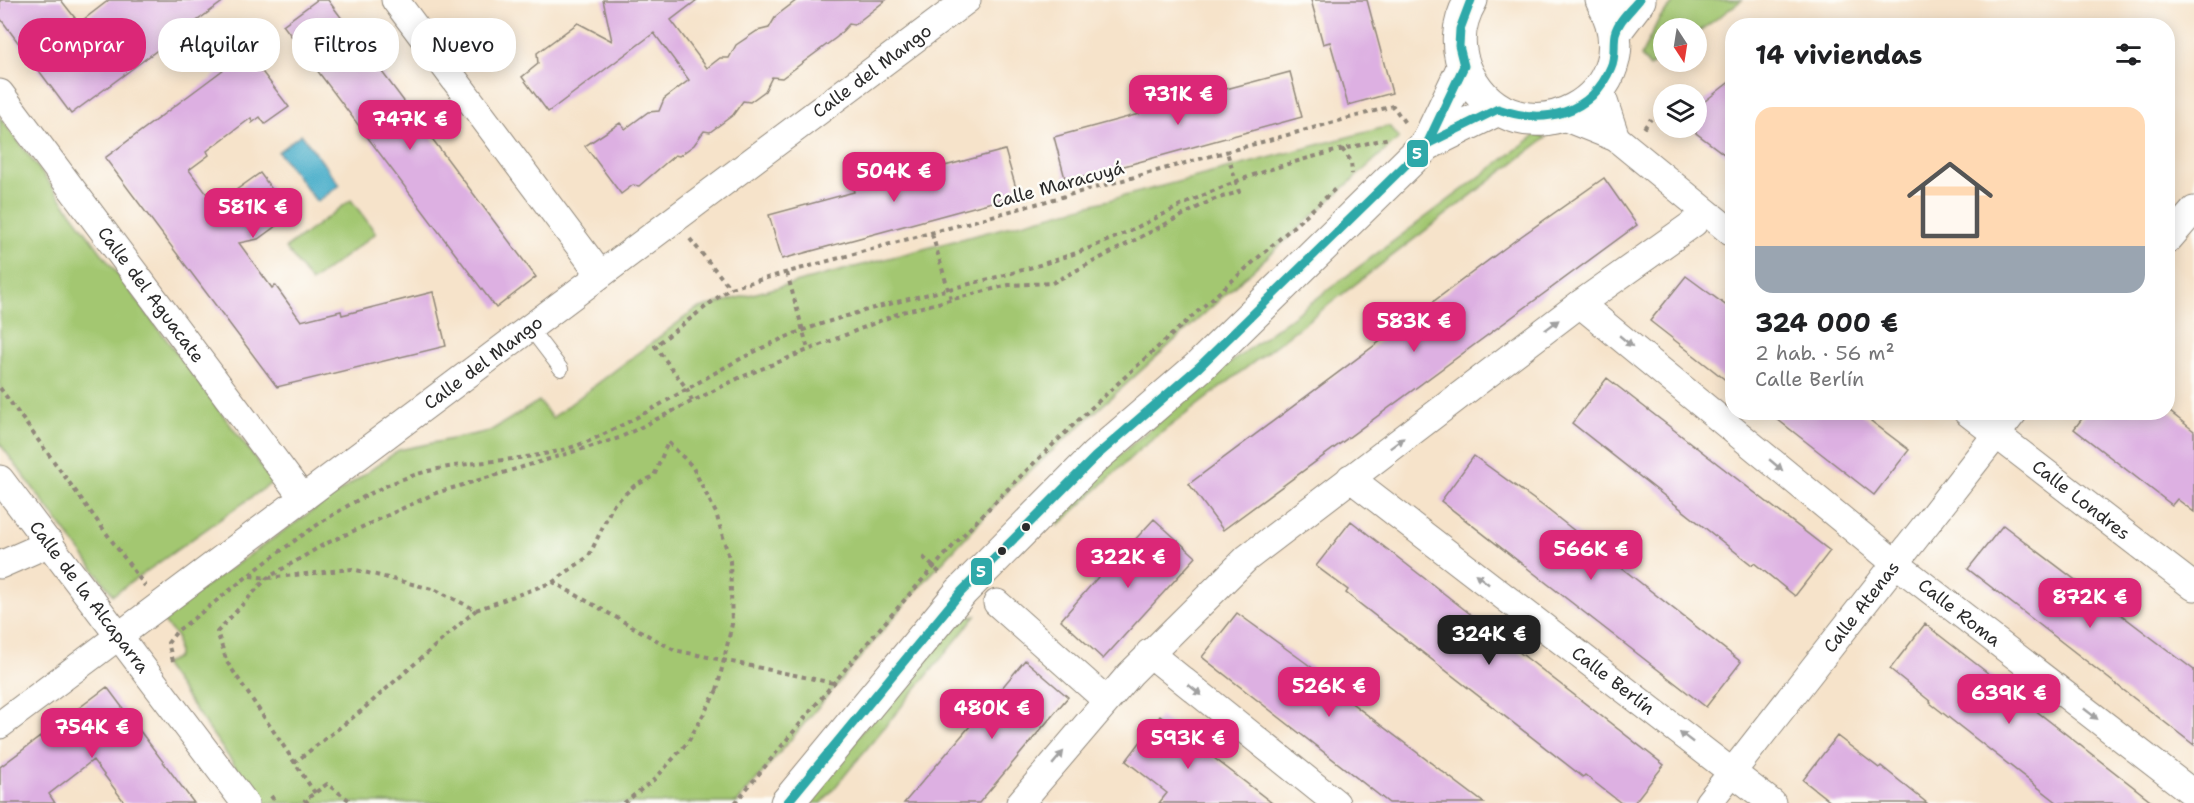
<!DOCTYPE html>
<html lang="es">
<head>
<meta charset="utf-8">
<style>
	body { margin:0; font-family:"Shantell Sans",sans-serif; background:#f6f6f6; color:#202124; height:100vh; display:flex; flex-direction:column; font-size:22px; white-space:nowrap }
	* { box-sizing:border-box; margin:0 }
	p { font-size:20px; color:#757577 }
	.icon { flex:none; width:33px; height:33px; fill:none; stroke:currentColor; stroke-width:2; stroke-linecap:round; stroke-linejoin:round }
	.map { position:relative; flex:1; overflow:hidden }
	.side { position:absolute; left:1725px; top:18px; width:450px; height:402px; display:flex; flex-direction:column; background:#fff; border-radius:24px; box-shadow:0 3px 15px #0003 }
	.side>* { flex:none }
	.top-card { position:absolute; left:18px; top:18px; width:570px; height:54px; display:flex; gap:12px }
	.needle { width:39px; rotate:168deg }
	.controls { position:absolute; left:1653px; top:18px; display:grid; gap:12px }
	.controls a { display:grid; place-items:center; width:54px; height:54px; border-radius:50%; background:#fff; box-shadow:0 3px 15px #0003; font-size:30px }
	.price { position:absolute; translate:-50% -51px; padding:0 14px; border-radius:12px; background:#db2777; color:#fff; font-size:20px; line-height:39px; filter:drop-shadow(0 2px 3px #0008) }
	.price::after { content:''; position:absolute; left:50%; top:36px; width:18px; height:14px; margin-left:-9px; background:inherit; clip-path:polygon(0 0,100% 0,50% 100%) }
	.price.on { background:#222; color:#fff }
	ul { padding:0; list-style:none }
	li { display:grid; align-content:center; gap:12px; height:318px; padding:0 30px }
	li span { display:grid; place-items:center; height:186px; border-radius:18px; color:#555 }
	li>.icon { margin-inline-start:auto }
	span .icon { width:108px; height:108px; fill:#fffc; stroke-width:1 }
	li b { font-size:26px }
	h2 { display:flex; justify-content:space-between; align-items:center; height:72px; padding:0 30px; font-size:26px }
	.chip { padding:0 21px; border-radius:24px; background:#fff; box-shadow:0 3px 15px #0003; font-size:21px; line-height:54px }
	.chip.on { background:#db2777; color:#fff }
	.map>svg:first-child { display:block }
	.green { fill:#a3c771; stroke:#67794e; stroke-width:1.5 }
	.water { fill:#4bafca; stroke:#3b6d7a; stroke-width:1.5 }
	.building { fill:#ddb0e2 }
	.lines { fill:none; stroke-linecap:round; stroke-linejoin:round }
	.lane-casing { stroke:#90877a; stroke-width:16 }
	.street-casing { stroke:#90877a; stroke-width:29 }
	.secondary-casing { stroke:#90877a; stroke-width:35 }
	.path { stroke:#90877a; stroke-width:4; stroke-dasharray:4.5 4.5; stroke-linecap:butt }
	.lane { stroke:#fff; stroke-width:14 }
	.street { stroke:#fff; stroke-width:27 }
	.secondary { stroke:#fff; stroke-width:33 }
	.path-bridge { stroke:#90877a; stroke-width:4; stroke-dasharray:4.5 4.5; stroke-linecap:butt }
	.bus-1-casing { stroke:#fdfcf7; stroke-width:14 }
	.bus-1 { stroke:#2fa9a9; stroke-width:9 }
	.oneway { fill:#a0a0a0 }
	.bus-dot { fill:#2b2b2b; stroke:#fdfcf7; stroke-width:2 }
	.labels { text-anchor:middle; stroke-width:5; stroke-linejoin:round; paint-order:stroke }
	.street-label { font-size:18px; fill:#2b2b2b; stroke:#fdfcf7 }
	.line-badge { stroke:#fdfcf7; stroke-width:2 }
	.badge-label { font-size:16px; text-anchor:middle; font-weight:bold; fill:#fff }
</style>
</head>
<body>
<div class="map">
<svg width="2194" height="803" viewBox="0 0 2194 803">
	<rect width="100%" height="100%" fill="#fdfcf7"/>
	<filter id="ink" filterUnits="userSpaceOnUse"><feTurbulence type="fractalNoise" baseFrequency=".0167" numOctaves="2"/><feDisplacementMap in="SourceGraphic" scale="12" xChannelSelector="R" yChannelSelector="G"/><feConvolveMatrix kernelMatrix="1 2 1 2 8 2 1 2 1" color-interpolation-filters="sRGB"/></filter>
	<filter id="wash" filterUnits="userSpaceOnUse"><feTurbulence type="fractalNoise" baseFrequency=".008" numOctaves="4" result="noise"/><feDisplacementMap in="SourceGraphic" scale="24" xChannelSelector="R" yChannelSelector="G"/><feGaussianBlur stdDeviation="1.35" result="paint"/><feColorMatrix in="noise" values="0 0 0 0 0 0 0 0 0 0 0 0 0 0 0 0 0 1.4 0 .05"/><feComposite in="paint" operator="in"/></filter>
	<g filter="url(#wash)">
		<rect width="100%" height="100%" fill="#f6e3ca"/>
		<path class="green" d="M1676,0H1742L1697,33L1696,28H1664L1663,57L1650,67L1641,56L1659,19Z
			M0,117L273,482L113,595L0,444Z
			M1389,126L1399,138L1011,488L924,582L737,803H261L163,664L178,657L177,637L160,618L399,450L490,431L539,401L552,418L696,309Z
			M1537,134L1546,138L1139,450L1058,526L1059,507L1206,381Z
			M351,200L376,233L311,282L286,248Z
			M976,616L822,803H802L956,620Z"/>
		<path class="water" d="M301,134L340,185L317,202L278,152Z"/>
		<g id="blocks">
			<path class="building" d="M0,0H61L79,23L109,0H225L71,114L0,18Z
				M317,0H328L536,277L496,308L283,25Z
				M603,0H697L671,20L707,68L720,58H729L736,45L757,31L769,28L776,16L797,0H886L854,25L849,24L837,37L782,78L772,77L765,91L750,102L743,101L733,115L710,132L704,131L694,145L679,156L675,155L639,186L633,185L621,194L585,146L620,123L625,129L648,112L659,111L664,99L689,80L654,33L548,112L522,77L538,64L537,53L578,23L612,41Z
				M1311,0H1367L1392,93L1348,105L1330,42L1323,44Z
				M247,52L289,107L265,124L260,117L252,123L251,118L207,151L209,155L189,170L215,205L260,173L291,215L258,239L239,243L272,288L275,285L301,321L341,311L342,315L433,292L446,346L277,387L105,158Z
				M1290,72L1302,117L1066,182L1054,137L1139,114L1137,107L1205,88L1207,94Z
				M1732,80V160L1696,133V108Z
				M1005,150L1018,195L782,259L769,215L854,192L852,184L920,166L922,172Z
				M1604,178L1637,225L1223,530L1189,484L1513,242Z
				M1686,276L1732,310V385L1650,321Z
				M1607,378L1830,551L1795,596L1754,563L1752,565L1572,423Z
				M1768,412H1859L1909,450L1874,495Z
				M2087,412H2170L2194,431V512L2177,499L2172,505L2074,429Z
				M1474,456L1543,506L1741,662L1706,707L1441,501Z
				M1154,519L1196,557L1103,659L1061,620L1117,555L1119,557Z
				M1351,521L1664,765L1634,803H1621L1585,775L1583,777L1346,593L1348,590L1316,566Z
				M2003,525L2194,670V745L1968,569Z
				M1237,613L1306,663L1351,698L1349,701L1484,803H1389L1202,657Z
				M1925,624L2154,803H2058L1930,703L1931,702L1890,669Z
				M1025,660L1068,697L979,803H904L970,726L968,724L989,699L991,701Z
				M107,687L194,803H125L93,760L49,794L55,803H0V767Z
				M1160,716L1272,803H1159L1167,793L1126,761Z
				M1837,736L1879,768L1881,766L1927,803H1832L1803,780Z"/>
		</g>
	</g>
	<g filter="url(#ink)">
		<use href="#blocks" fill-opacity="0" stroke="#90877a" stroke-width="1.5"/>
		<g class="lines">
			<g class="lane-casing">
				<path id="lane" d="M529,327L561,369"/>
			</g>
			<g class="street-casing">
				<g id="street">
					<path d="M395,0L600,274"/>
					<path d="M1600,89L1616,138"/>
					<path id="s1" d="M0,93L303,498"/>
					<path d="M1561,116L1616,138L1732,233"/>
					<path d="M2168,240L2194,210"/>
					<path id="s2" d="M1580,304L1895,563L2194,794"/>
					<path id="s3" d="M1967,412L2194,587"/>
					<path id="s4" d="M1350,478L1772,803"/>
					<path id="s5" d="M0,479L245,803"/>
					<path d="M0,565L50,543"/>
					<path d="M997,603L1106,700"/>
					<path d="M1149,653L1336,803"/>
					<path id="s6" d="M0,725L967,0"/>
					<path d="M1020,803L1130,674L1247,558L1577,306L1694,223"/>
					<path id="s7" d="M1708,803L2014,412"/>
				</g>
			</g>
			<g class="secondary-casing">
				<path id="secondary" d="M1471,0C1457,24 1455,50 1468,75C1518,170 1657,97 1602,0
					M1616,30L1639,0
					M1427,144L1464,66
					M787,803L961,592L1095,457L1199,367L1427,144L1498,109"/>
			</g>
			<path class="path" d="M1644,128L1651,119
				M1342,149L1351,161L1352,174
				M932,234L951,299
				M690,239L730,288
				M787,273L808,349
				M0,388L145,586
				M692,401L687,389L655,346L730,288L1393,106L1405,123
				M923,557L940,573
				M250,576L267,578L352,569L436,590L476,610L553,582L674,650L833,683
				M553,582L589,556L613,505L634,486L654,476L668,442L692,466L716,513L730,561L732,624L730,633
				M173,661L168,643L177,631C246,580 323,509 403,479C463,456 532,466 591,440C664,408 728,358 804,330C900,295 1002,283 1097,245C1142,227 1184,202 1230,184C1281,163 1336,151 1389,138
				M294,763L361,711L476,610
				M315,793L227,662L217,632L267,578L323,545L436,493L619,438L739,378L902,312L1009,285L1052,283L1212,200L1239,192L1227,152
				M271,796L276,803
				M308,803L305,800L327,784L353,803
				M624,803L656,778L688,742L717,690
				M735,803C827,691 918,577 1021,476C1121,376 1230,284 1335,189"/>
			<use href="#lane" class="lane"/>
			<use href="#street" class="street"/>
			<use href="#secondary" class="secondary"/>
			<path class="path-bridge" d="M717,690L730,633"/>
			<g class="bus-1-casing">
				<path id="bus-1" d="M1412,158L1427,144L1464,66L1459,46L1460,29L1471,0
					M787,803L961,592L1095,457L1199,367L1427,144L1498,109C1544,125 1591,115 1611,67C1616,56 1613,45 1615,34C1618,21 1630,11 1639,0"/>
			</g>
			<use href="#bus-1" class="bus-1"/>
		</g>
		<defs><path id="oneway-solid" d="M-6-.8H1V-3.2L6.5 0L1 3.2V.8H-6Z" transform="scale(1.5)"/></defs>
		<g class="oneway">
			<use href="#oneway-solid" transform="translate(1552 325) rotate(-37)"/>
			<use href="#oneway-solid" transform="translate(1626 341) rotate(40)"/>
			<use href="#oneway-solid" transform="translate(1397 443) rotate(-37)"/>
			<use href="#oneway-solid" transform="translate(1776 465) rotate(40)"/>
			<use href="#oneway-solid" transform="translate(1482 579) rotate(-142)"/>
			<use href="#oneway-solid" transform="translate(1195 690) rotate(39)"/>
			<use href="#oneway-solid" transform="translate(2091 714) rotate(38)"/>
			<use href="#oneway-solid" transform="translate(1686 737) rotate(-142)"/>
			<use href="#oneway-solid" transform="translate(1058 758) rotate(-50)"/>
		</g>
	</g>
	<g class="bus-dot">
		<circle cx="1026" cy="527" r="5"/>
		<circle cx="1002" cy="551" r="5"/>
	</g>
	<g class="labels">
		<g class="street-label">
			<text dy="6" stroke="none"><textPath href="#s6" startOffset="1090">Calle del Mango</textPath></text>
			<text transform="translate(1058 185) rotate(-15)" y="6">Calle Maracuyá</text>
			<text dy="6" stroke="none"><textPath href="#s1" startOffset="252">Calle del Aguacate</textPath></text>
			<text dy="6" stroke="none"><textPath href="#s6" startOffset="604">Calle del Mango</textPath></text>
			<text dy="6" stroke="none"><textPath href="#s3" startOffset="144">Calle Londres</textPath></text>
			<text dy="6" stroke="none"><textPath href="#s5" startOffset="148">Calle de la Alcaparra</textPath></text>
			<text dy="6" stroke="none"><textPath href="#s7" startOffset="249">Calle Atenas</textPath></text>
			<text dy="6" stroke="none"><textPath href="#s2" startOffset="489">Calle Roma</textPath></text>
			<text dy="6" stroke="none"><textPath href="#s4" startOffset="332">Calle Berlín</textPath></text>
		</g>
	</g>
	<g class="line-badge">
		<rect x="1406" y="139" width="23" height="29" rx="6" fill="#2fa9a9"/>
		<rect x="970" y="557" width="23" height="29" rx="6" fill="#2fa9a9"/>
	</g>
	<g class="badge-label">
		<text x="1417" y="159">5</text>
		<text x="981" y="577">5</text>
	</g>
</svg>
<div class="controls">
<a><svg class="needle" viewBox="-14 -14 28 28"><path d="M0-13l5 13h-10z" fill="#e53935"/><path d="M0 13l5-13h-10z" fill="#757577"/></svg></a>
<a><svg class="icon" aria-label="layers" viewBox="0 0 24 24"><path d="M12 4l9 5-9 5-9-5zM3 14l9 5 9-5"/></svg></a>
</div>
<b class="price" style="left:1178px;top:126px">731K €</b>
<b class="price" style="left:410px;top:151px">747K €</b>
<b class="price" style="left:894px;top:203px">504K €</b>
<b class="price" style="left:253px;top:239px">581K €</b>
<b class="price" style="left:1414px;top:353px">583K €</b>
<b class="price" style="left:1591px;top:581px">566K €</b>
<b class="price" style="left:1128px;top:589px">322K €</b>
<b class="price" style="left:2090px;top:629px">872K €</b>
<b class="price on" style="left:1489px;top:666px">324K €</b>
<b class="price" style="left:1329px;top:718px">526K €</b>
<b class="price" style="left:2009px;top:725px">639K €</b>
<b class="price" style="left:992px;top:740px">480K €</b>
<b class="price" style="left:92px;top:759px">754K €</b>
<b class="price" style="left:1188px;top:770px">593K €</b>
<div class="top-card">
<a class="chip on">Comprar</a>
<a class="chip">Alquilar</a>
<a class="chip">Filtros</a>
<a class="chip">Nuevo</a>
</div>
<section class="side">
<h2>14 viviendas<svg class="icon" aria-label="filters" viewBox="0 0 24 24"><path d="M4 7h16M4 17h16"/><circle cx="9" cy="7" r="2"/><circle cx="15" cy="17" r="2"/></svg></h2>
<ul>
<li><span style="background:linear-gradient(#ffd9b3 75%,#9aa5b1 0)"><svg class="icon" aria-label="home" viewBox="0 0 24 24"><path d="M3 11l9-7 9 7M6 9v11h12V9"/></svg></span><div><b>324 000 €</b><p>2 hab. · 56 m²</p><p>Calle Berlín</p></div></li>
</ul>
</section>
</div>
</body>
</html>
